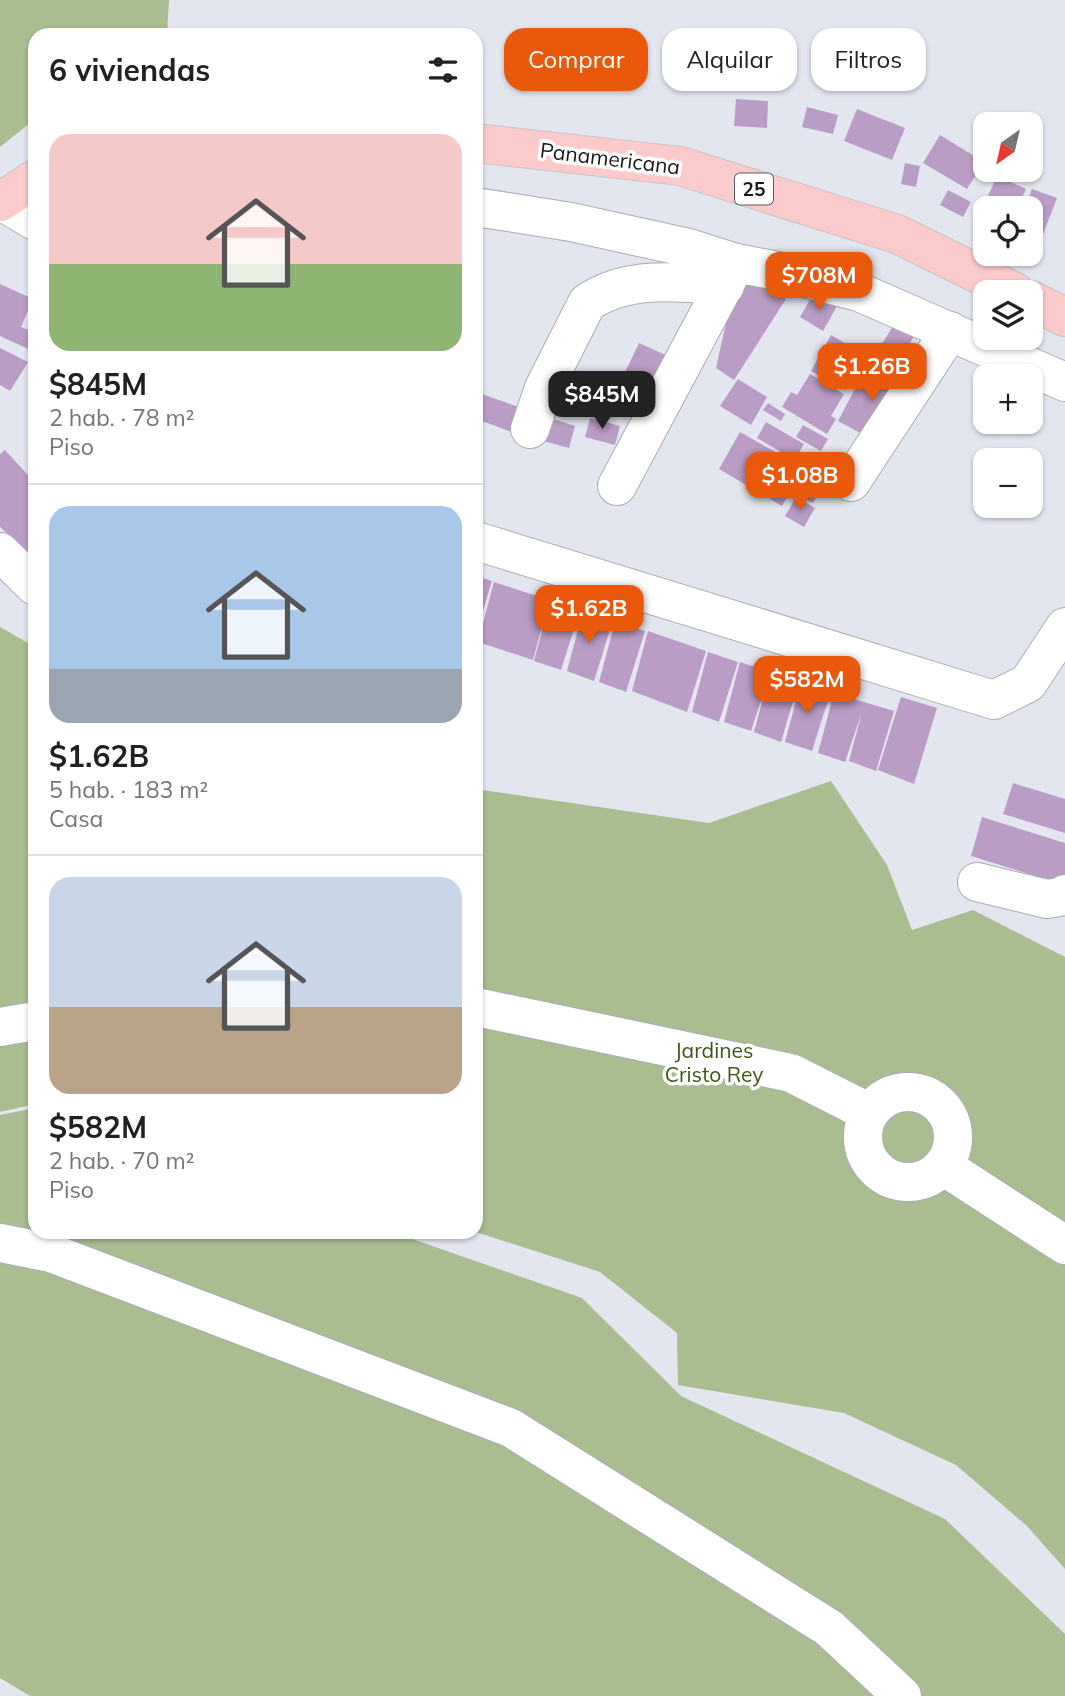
<!DOCTYPE html>
<html lang="es">
<head>
<meta charset="utf-8">
<style>
	body { margin:0; font-family:Mulish,sans-serif; background:#f6f6f6; color:#202124; height:100vh; display:flex; flex-direction:column; font-size:26px; white-space:nowrap }
	* { box-sizing:border-box; margin:0 }
	p { font-size:23px; color:#757577 }
	.icon { flex:none; width:38px; height:38px; fill:none; stroke:currentColor; stroke-width:2; stroke-linecap:round; stroke-linejoin:round }
	.map { position:relative; flex:1; overflow:hidden }
	.sheet { position:absolute; left:28px; top:28px; width:455px; height:1211px; display:flex; flex-direction:column; background:#fff; border-radius:21px; box-shadow:0 2px 5px #0004 }
	.sheet>* { flex:none }
	.guide { position:absolute; left:504px; top:28px; width:455px; height:63px; display:flex; gap:14px }
	.needle { width:46px; rotate:214deg }
	.tools { position:absolute; left:973px; top:112px; display:grid; gap:14px }
	.tools a { display:grid; place-items:center; width:70px; height:70px; border-radius:14px; background:#fff; box-shadow:0 2px 5px #0004; font-size:35px }
	.price { position:absolute; translate:-50% -60px; padding:0 16px; border-radius:14px; background:#ea580c; color:#fff; font-size:23px; line-height:46px; filter:drop-shadow(0 2px 4px #0008) }
	.price::after { content:''; position:absolute; left:50%; top:42px; width:21px; height:16px; margin-left:-10px; background:inherit; clip-path:polygon(0 0,100% 0,50% 100%) }
	.price.current { background:#222; color:#fff }
	ul { padding:0; list-style:none }
	li { display:grid; align-content:center; gap:14px; height:371px; padding:0 21px }
	li+li { border-top:2px solid #e0e0e0 }
	li span { display:grid; place-items:center; height:217px; border-radius:21px; color:#555 }
	li>.icon { margin-inline-start:auto }
	span .icon { width:126px; height:126px; fill:#fffc; stroke-width:1 }
	li b { font-size:30px }
	h2 { display:flex; justify-content:space-between; align-items:center; height:84px; padding:0 21px; font-size:30px }
	.pill { padding:0 24px; border-radius:21px; background:#fff; box-shadow:0 2px 5px #0004; font-size:24px; line-height:63px }
	.pill.current { background:#ea580c; color:#fff }
	.map>svg:first-child { display:block }
	.green { fill:#a9bd91 }
	.building { fill:#ba9dc5 }
	.lines { fill:none; stroke-linecap:round; stroke-linejoin:round }
	.minor-casing { stroke:#aaacb4; stroke-width:40 }
	.major-casing { stroke:#c3c3c4; stroke-width:40 }
	.minor { stroke:#fff; stroke-width:38 }
	.major { stroke:#fbcacb; stroke-width:38 }
	.labels { text-anchor:middle; stroke-width:7; stroke-linejoin:round; paint-order:stroke }
	.shield { fill:#fff; stroke:#5d5d5f; stroke-width:2 }
	.shield-label { font-size:19px; font-weight:bold; fill:#18181b }
	.street-label { font-size:21px; fill:#18181b; stroke:#fff }
	.park-label { font-size:21px; fill:#3e5513; stroke:#fff }
</style>
</head>
<body>
<div class="map">
<svg width="1065" height="1696" viewBox="0 0 1065 1696">
	<rect width="100%" height="100%" fill="#e4e6ef"/>
	<path class="green" d="M0,0H169L167,35H35V119L0,147Z
		M0,627L35,647V1104L0,1112Z
		M831,781L887,865L912,930L973,910L1065,957V1569L1027,1526L956,1465L844,1413L678,1385L677,1333L600,1272L476,1232V789L709,823Z
		M35,1108V1232H392L582,1298L681,1396L945,1519L1065,1634V1696H30L0,1678V1115Z"/>
	<path class="building" d="M736,99L768,101L767,128L734,126Z
		M807,107L838,115L833,134L802,127Z
		M857,109L905,128L892,160L844,141Z
		M940,135L984,162L967,189L923,163Z
		M905,163L920,166L916,187L901,184Z
		M995,170H1023L1018,181Z
		M997,176L1026,189L1017,208H985V210L982,209Z
		M1032,189L1057,198L1040,242L1031,239V208H1025Z
		M948,190L971,202L963,217L940,205Z
		M749,275L786,299L734,380L716,368L730,305Z
		M0,284L33,299L21,327L35,333V352L0,336Z
		M814,293L837,306L823,331L800,317Z
		M899,316L919,328L899,361L879,349Z
		M831,335L864,354L845,390L811,371Z
		M639,343L679,361L659,404L619,385Z
		M0,348L28,362L10,391L0,385Z
		M868,364L906,385L875,441L838,421Z
		M560,370L595,379L588,407L553,398Z
		M810,374L844,394L831,416L836,419L827,434L782,407L791,392L797,395Z
		M738,379L767,397L751,425L720,406Z
		M482,394L532,412L523,436L476,419V405Z
		M768,403L785,414L781,421L763,410Z
		M541,415L575,426L569,448L532,438Z
		M590,418L620,426L615,445L585,437Z
		M766,422L804,444L795,460L757,438Z
		M803,425L828,439L821,451L796,437Z
		M740,432L804,468L814,452L835,464L813,503L791,491L782,506L719,469Z
		M5,450L35,483V558L0,527V454Z
		M796,497L815,508L804,527L785,516Z
		M476,576L492,581L477,631H476Z
		M494,582L549,600L533,660L478,642Z
		M550,600L580,610L561,670L534,661Z
		M583,611L613,620L594,681L567,671Z
		M615,622L645,631L626,692L599,682Z
		M648,631L706,651L687,712L632,691Z
		M708,652L738,662L719,722L692,712Z
		M740,662L799,681L781,742L754,732L768,679L751,731L724,722Z
		M801,682L831,691L812,751L785,742Z
		M834,693L894,711L876,771L849,761L862,712L845,762L818,753Z
		M901,697L937,708L914,784L878,770Z
		M1013,783L1065,799V833L1003,814Z
		M982,817L1065,843V885L971,856Z"/>
	<g class="lines">
		<g class="minor-casing">
			<path id="minor" d="M1,201L35,221
				M476,207L571,222L689,248L736,263L773,270L859,292L1065,382
				M530,429L544,388L587,303C627,275 680,282 725,286
				M851,482L950,331
				M617,486L735,265
				M476,541L994,700L1028,683L1065,627
				M0,552L35,586
				M977,882L1047,899L1060,897L1065,894
				M476,1007L791,1073L870,1113
				M0,1027L35,1021
				M863 1137a45 45 0 1 1 90 0a45 45 0 1 1-90 0Z
				M943,1166L1065,1245
				M0,1243L51,1253L511,1428L829,1628L902,1696"/>
		</g>
		<g class="major-casing">
			<path id="major" d="M476,143L680,166L897,234L1015,292
				M0,202L35,179
				M1031,300L1065,317"/>
		</g>
		<use href="#minor" class="minor"/>
		<use href="#major" class="major"/>
	</g>
	<g class="labels">
		<rect class="shield" x="735" y="173.5" width="38" height="31" rx="5"/>
		<g class="shield-label">
			<text x="754" y="196">25</text>
		</g>
		<g class="street-label">
			<text transform="translate(610 159) rotate(7)" y="7">Panamericana</text>
		</g>
		<g class="park-label">
			<text x="714" y="1058">Jardines<tspan x="714" dy="24">Cristo Rey</tspan></text>
		</g>
	</g>
</svg>
<div class="tools">
<a><svg class="needle" viewBox="-14 -14 28 28"><path d="M0-13l5 13h-10z" fill="#e53935"/><path d="M0 13l5-13h-10z" fill="#757577"/></svg></a>
<a><svg class="icon" aria-label="locate" viewBox="0 0 24 24"><circle cx="12" cy="12" r="6"/><path d="M12 2v4M12 18v4M2 12h4M18 12h4"/></svg></a>
<a><svg class="icon" aria-label="layers" viewBox="0 0 24 24"><path d="M12 4l9 5-9 5-9-5zM3 14l9 5 9-5"/></svg></a>
<a>+</a>
<a>−</a>
</div>
<b class="price" style="left:819px;top:312px">$708M</b>
<b class="price" style="left:872px;top:403px">$1.26B</b>
<b class="price current" style="left:602px;top:431px">$845M</b>
<b class="price" style="left:800px;top:512px">$1.08B</b>
<b class="price" style="left:589px;top:645px">$1.62B</b>
<b class="price" style="left:807px;top:716px">$582M</b>
<div class="guide">
<a class="pill current">Comprar</a>
<a class="pill">Alquilar</a>
<a class="pill">Filtros</a>
</div>
<section class="sheet">
<h2>6 viviendas<svg class="icon" aria-label="filters" viewBox="0 0 24 24"><path d="M4 7h16M4 17h16"/><circle cx="9" cy="7" r="2"/><circle cx="15" cy="17" r="2"/></svg></h2>
<ul>
<li><span style="background:linear-gradient(#f6c9c9 60%,#8fb573 0)"><svg class="icon" aria-label="home" viewBox="0 0 24 24"><path d="M3 11l9-7 9 7M6 9v11h12V9"/></svg></span><div><b>$845M</b><p>2 hab. · 78 m²</p><p>Piso</p></div></li>
<li><span style="background:linear-gradient(#a9c7e8 75%,#9aa5b1 0)"><svg class="icon" aria-label="home" viewBox="0 0 24 24"><path d="M3 11l9-7 9 7M6 9v11h12V9"/></svg></span><div><b>$1.62B</b><p>5 hab. · 183 m²</p><p>Casa</p></div></li>
<li><span style="background:linear-gradient(#c9d6e8 60%,#b9a48a 0)"><svg class="icon" aria-label="home" viewBox="0 0 24 24"><path d="M3 11l9-7 9 7M6 9v11h12V9"/></svg></span><div><b>$582M</b><p>2 hab. · 70 m²</p><p>Piso</p></div></li>
</ul>
</section>
</div>
</body>
</html>
